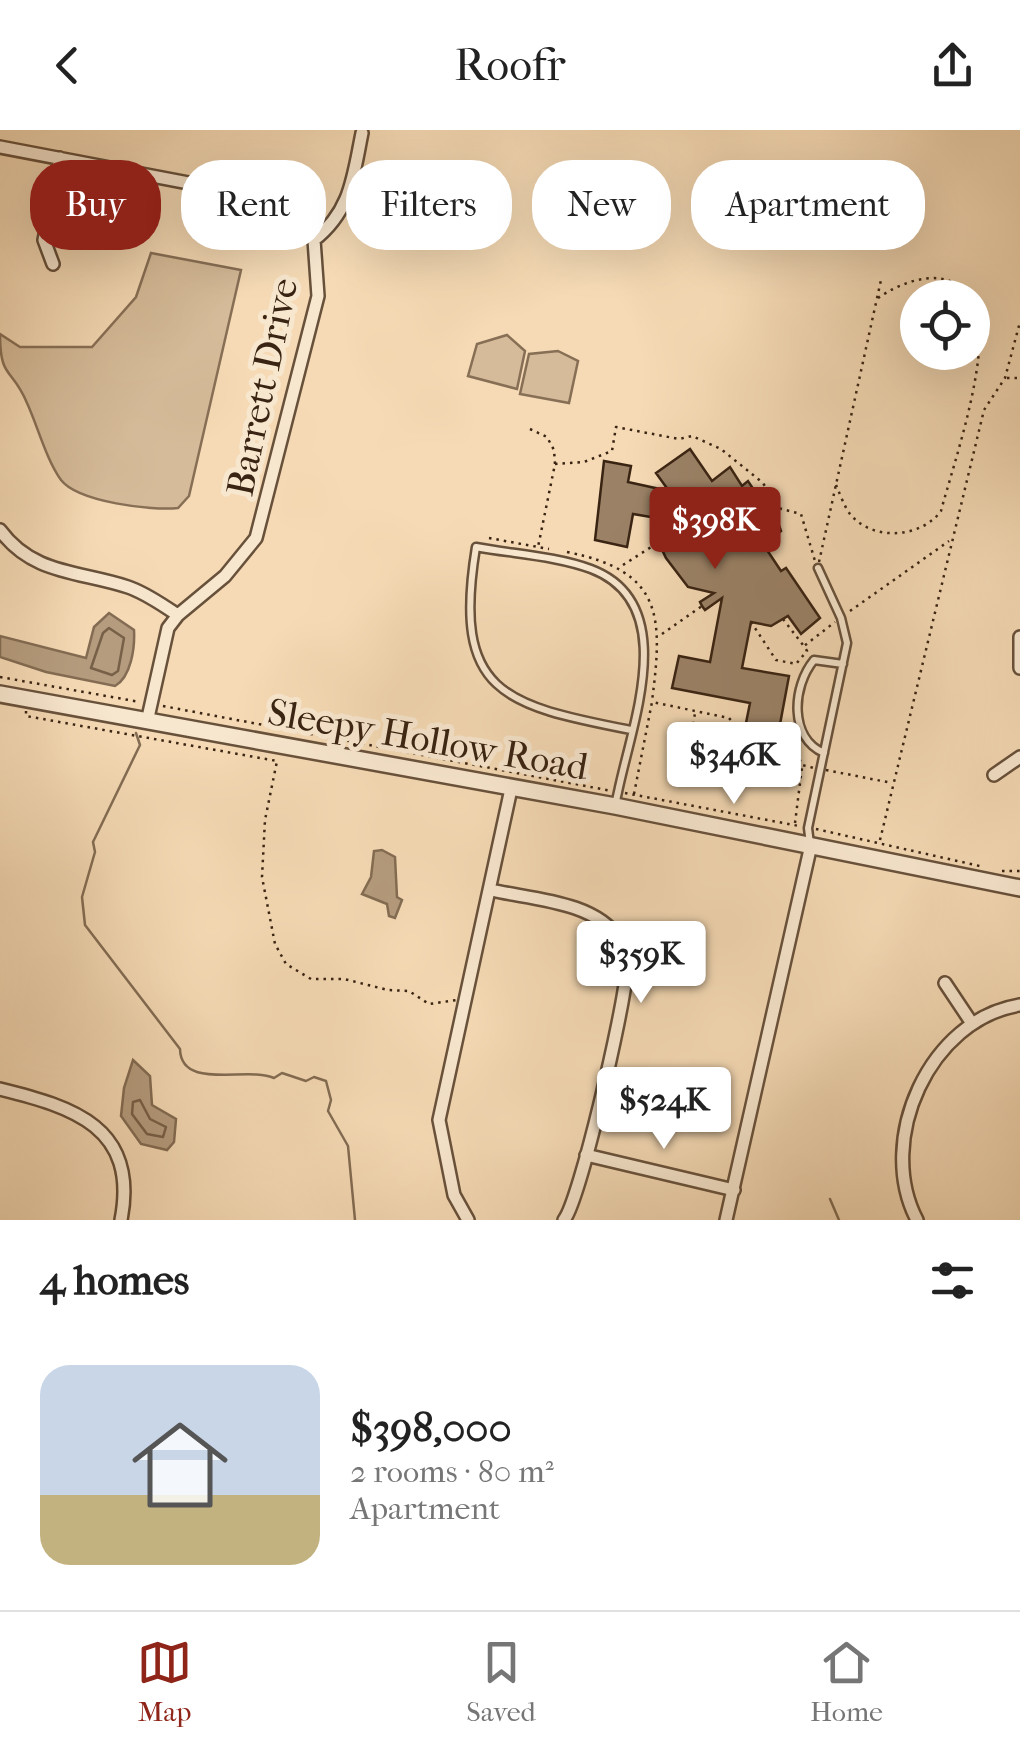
<!DOCTYPE html>
<html lang="en">
<head>
<meta charset="utf-8">
<style>
	body { margin:0; font-family:"IM FELL French Canon",serif; background:#f2f2f2; color:#222; height:100vh; display:flex; flex-direction:column; font-size:38px; white-space:nowrap }
	* { box-sizing:border-box; margin:0 }
	p { font-size:32px; color:#767676 }
	.icon { flex:none; width:55px; height:55px; fill:none; stroke:currentColor; stroke-width:2; stroke-linecap:round; stroke-linejoin:round }
	.map { position:relative; height:1090px; overflow:hidden }
	.panel { display:flex; flex-direction:column; background:#fff; flex:1 }
	.panel>* { flex:none }
	.top-card { position:absolute; left:30px; top:30px; width:960px; height:90px; display:flex; gap:20px }
	.buttons { position:absolute; left:900px; top:150px; display:grid; gap:20px }
	.buttons a { display:grid; place-items:center; width:90px; height:90px; border-radius:50%; background:#fff; box-shadow:0 10px 40px #0002; font-size:50px }
	.price { position:absolute; translate:-50% -85px; padding:0 22px; border-radius:10px; background:#fff; color:#222; font-size:32px; line-height:65px; filter:drop-shadow(0 2px 5px #0008) }
	.price::after { content:''; position:absolute; left:50%; top:60px; width:30px; height:22px; margin-left:-15px; background:inherit; clip-path:polygon(0 0,100% 0,50% 100%) }
	.price.active { background:#8f2418; color:#fff }
	ul { padding:0; list-style:none }
	li { display:flex; align-items:center; gap:30px; height:250px; padding:0 40px }
	li span { display:grid; place-items:center; flex:none; width:280px; height:200px; border-radius:30px; color:#555 }
	li>.icon { margin-inline-start:auto }
	span .icon { width:120px; height:120px; fill:#fffc; stroke-width:1 }
	li b { font-size:42px }
	h2 { display:flex; justify-content:space-between; align-items:center; height:120px; padding:0 40px; font-size:42px }
	.tag { padding:0 35px; border-radius:40px; background:#fff; box-shadow:0 10px 40px #0002; font-size:35px; line-height:90px }
	.tag.active { background:#8f2418; color:#fff }
	header { display:flex; justify-content:space-between; align-items:center; height:130px; padding:0 40px; background:#fff; font-size:45px; font-weight:600 }
	.dock { display:flex; justify-content:space-around; align-items:center; height:140px; border-top:2px solid #e0e0e0; background:#fff; font-size:28px; color:#767676 }
	.dock a { display:grid; justify-items:center; gap:5px }
	.dock .active { color:#8f2418 }
	.map>svg:first-child { display:block }
	.green { fill:#d5bb99; stroke:#876f56; stroke-width:2.5 }
	.water { fill:#b59c7e; stroke:#836c53; stroke-width:2.5 }
	.lines { fill:none; stroke-linecap:round; stroke-linejoin:round }
	.shore { stroke:#776048; stroke-width:2.5 }
	.stream { stroke:#836c53; stroke-width:2.5 }
	.building { fill:#9b8267; stroke:#392312; stroke-width:2.5 }
	.service-casing { stroke:#68513b; stroke-width:11 }
	.minor-casing { stroke:#68513b; stroke-width:16 }
	.tertiary-casing { stroke:#68513b; stroke-width:20 }
	.path { stroke:#392312; stroke-width:2.5; stroke-dasharray:2.5 5; stroke-linecap:butt }
	.service { stroke:#f8e7cf; stroke-width:6 }
	.minor { stroke:#f8e7cf; stroke-width:11 }
	.tertiary { stroke:#f8e7cf; stroke-width:15 }
	.labels { text-anchor:middle; stroke-width:10; stroke-linejoin:round; paint-order:stroke }
	.street-label { font-size:38px; fill:#392312; stroke:#f8e7cf }
</style>
</head>
<body>
<header><svg class="icon" aria-label="back" viewBox="0 0 24 24"><path d="M15 5l-7 7 7 7"/></svg>Roofr<svg class="icon" aria-label="share" viewBox="0 0 24 24"><path d="M12 15V3M7 8l5-5 5 5M5 13v7h14v-7"/></svg></header>
<div class="map">
<svg width="1020" height="1090" viewBox="0 0 1020 1090">
	<rect width="100%" height="100%" fill="#f5dab5"/>
	<filter id="stains"><feTurbulence type="fractalNoise" baseFrequency=".002" numOctaves="4"/><feColorMatrix values="0 0 0 0 .2 0 0 0 0 .09 0 0 0 0 .02 0 0 0 .5 -.17"/></filter>
	<radialGradient id="worn" r=".72"><stop offset=".6" stop-color="#630" stop-opacity="0"/><stop offset="1" stop-color="#630" stop-opacity=".3"/></radialGradient>
	<path class="green" d="M151,123L241,140L189,366L178,378C152,381 78,372 61,350C46,329 38,297 27,273C12,237 0,250 0,204L20,217H92L136,167Z
		M507,205L525,221L517,259L468,246L477,214Z
		M558,221L578,231L569,273L520,264L529,224Z"/>
	<path class="water" d="M109,483L134,500C135,518 131,547 115,556L46,542L0,527V506L86,528L94,497Z
		M382,720L395,727L397,767L402,770L395,788L389,786L387,774L362,764L371,747L374,721Z
		M133,930L150,946L152,975L176,989L174,1012L167,1020L141,1014L121,986L124,958Z"/>
	<g class="lines">
		<path class="shore" d="M109,498L124,508L118,541L112,545L91,538L103,503Z
			M140,970L150,989L166,997L163,1007L147,1004L132,984L133,972Z"/>
		<path class="stream" d="M136,603L140,615L93,712L95,722L82,767L85,795L180,919C181,961 247,936 274,948L282,943L306,951L314,947L326,951L331,970L328,981L348,1016L355,1090
			M830,1069L839,1090"/>
	</g>
	<path class="building" d="M690,319L712,351L730,337L742,356L748,351L771,386L775,384L781,401L763,414L781,441L786,438L820,488L801,504L788,486L771,496L751,492L742,538L789,546L778,605L745,598L750,573L672,558L679,526L710,532L722,468L705,480L702,476L700,472L714,463L688,457L666,428L657,409L667,401L663,389L633,384L627,417L595,410L604,331L631,336L628,352L669,361L656,343Z"/>
	<g class="lines">
		<g class="service-casing">
			<path id="service" d="M824,623C789,608 792,557 814,530L843,534
				M615,675L618,662C632,593 681,473 591,439C556,426 513,424 476,417C452,563 503,575 631,600
				M810,714L808,698L847,513L841,488L818,438"/>
		</g>
		<g class="minor-casing">
			<path id="minor" d="M0,17L262,67L287,79L314,110L318,166L256,408L225,446L178,485L168,498L147,592
				M314,110C351,81 353,47 362,3
				M53,134L44,110L60,28
				M0,400C33,445 80,441 128,457C146,463 162,475 178,485
				M1020,507V538
				M994,645L1020,627
				M491,760C529,769 595,771 618,808C625,819 626,832 626,845C624,878 580,1070 564,1090
				M945,853L971,892
				M0,959C73,977 139,997 121,1090
				M586,1025L734,1060
				M468,1090L454,1065L439,990L511,659
				M726,1090L811,715
				M917,1090C875,1010 930,889 1020,875"/>
		</g>
		<g class="tertiary-casing">
			<path id="tertiary" d="M0,564L615,676L1020,758"/>
		</g>
		<path class="path" d="M878,168C904,150 949,134 970,168
			M1007,248H1020
			M530,299L547,307L554,320L555,334L538,417
			M555,334L584,332L612,321L616,297L679,309L692,306L721,319L763,353L778,378L801,384L815,431
			M836,355C840,364 844,376 850,384C873,412 921,408 941,381C953,335 997,210 972,171
			M489,408L549,419
			M567,422C663,441 663,486 652,571
			M819,432L881,150
			M623,435L659,412
			M850,481L949,411
			M783,489L803,515
			M751,492L776,530L796,534L807,521L804,516L835,492
			M662,504L702,476
			M0,547L140,572
			M163,576L612,661
			M26,581V586L277,631L265,690L262,747L275,814L286,834L311,849H344L388,860L409,861L429,874L457,870
			M690,624L695,582
			M756,637L761,614
			M826,640L892,653
			M625,663L799,696
			M634,664L652,572L729,588L747,610L794,616L802,635L814,638
			M795,693L802,637
			M816,699L984,737
			M880,710L984,280L1005,248L1020,192
			M1002,741H1020"/>
		<use href="#service" class="service"/>
		<use href="#minor" class="minor"/>
		<use href="#tertiary" class="tertiary"/>
	</g>
	<g class="labels">
		<g class="street-label">
			<text transform="translate(262 257) rotate(-78)" y="13">Barrett Drive</text>
			<text transform="translate(428 609) rotate(10)" y="13">Sleepy Hollow Road</text>
		</g>
	</g>
	<rect width="100%" height="100%" filter="url(#stains)"/>
	<rect width="100%" height="100%" fill="url(#worn)"/>
</svg>
<div class="buttons">
<a><svg class="icon" aria-label="locate" viewBox="0 0 24 24"><circle cx="12" cy="12" r="6"/><path d="M12 2v4M12 18v4M2 12h4M18 12h4"/></svg></a>
</div>
<b class="price active" style="left:715px;top:442px">$398K</b>
<b class="price" style="left:734px;top:677px">$346K</b>
<b class="price" style="left:641px;top:876px">$359K</b>
<b class="price" style="left:664px;top:1022px">$524K</b>
<div class="top-card">
<a class="tag active">Buy</a>
<a class="tag">Rent</a>
<a class="tag">Filters</a>
<a class="tag">New</a>
<a class="tag">Apartment</a>
</div>
</div>
<section class="panel">
<h2>4 homes<svg class="icon" aria-label="filters" viewBox="0 0 24 24"><path d="M4 7h16M4 17h16"/><circle cx="9" cy="7" r="2"/><circle cx="15" cy="17" r="2"/></svg></h2>
<ul>
<li><span style="background:linear-gradient(#c9d6e8 65%,#c2b280 0)"><svg class="icon" aria-label="home" viewBox="0 0 24 24"><path d="M3 11l9-7 9 7M6 9v11h12V9"/></svg></span><div><b>$398,000</b><p>2 rooms · 80 m²</p><p>Apartment</p></div></li>
</ul>
</section>
<nav class="dock">
<a class="active"><svg class="icon" aria-label="map" viewBox="0 0 24 24"><path d="M3 6l6-2 6 2 6-2v14l-6 2-6-2-6 2zM9 4v14M15 6v14"/></svg>Map</a>
<a><svg class="icon" aria-label="saved" viewBox="0 0 24 24"><path d="M7 4h10v16l-5-4-5 4z"/></svg>Saved</a>
<a><svg class="icon" aria-label="home" viewBox="0 0 24 24"><path d="M3 11l9-7 9 7M6 9v11h12V9"/></svg>Home</a>
</nav>
</body>
</html>
